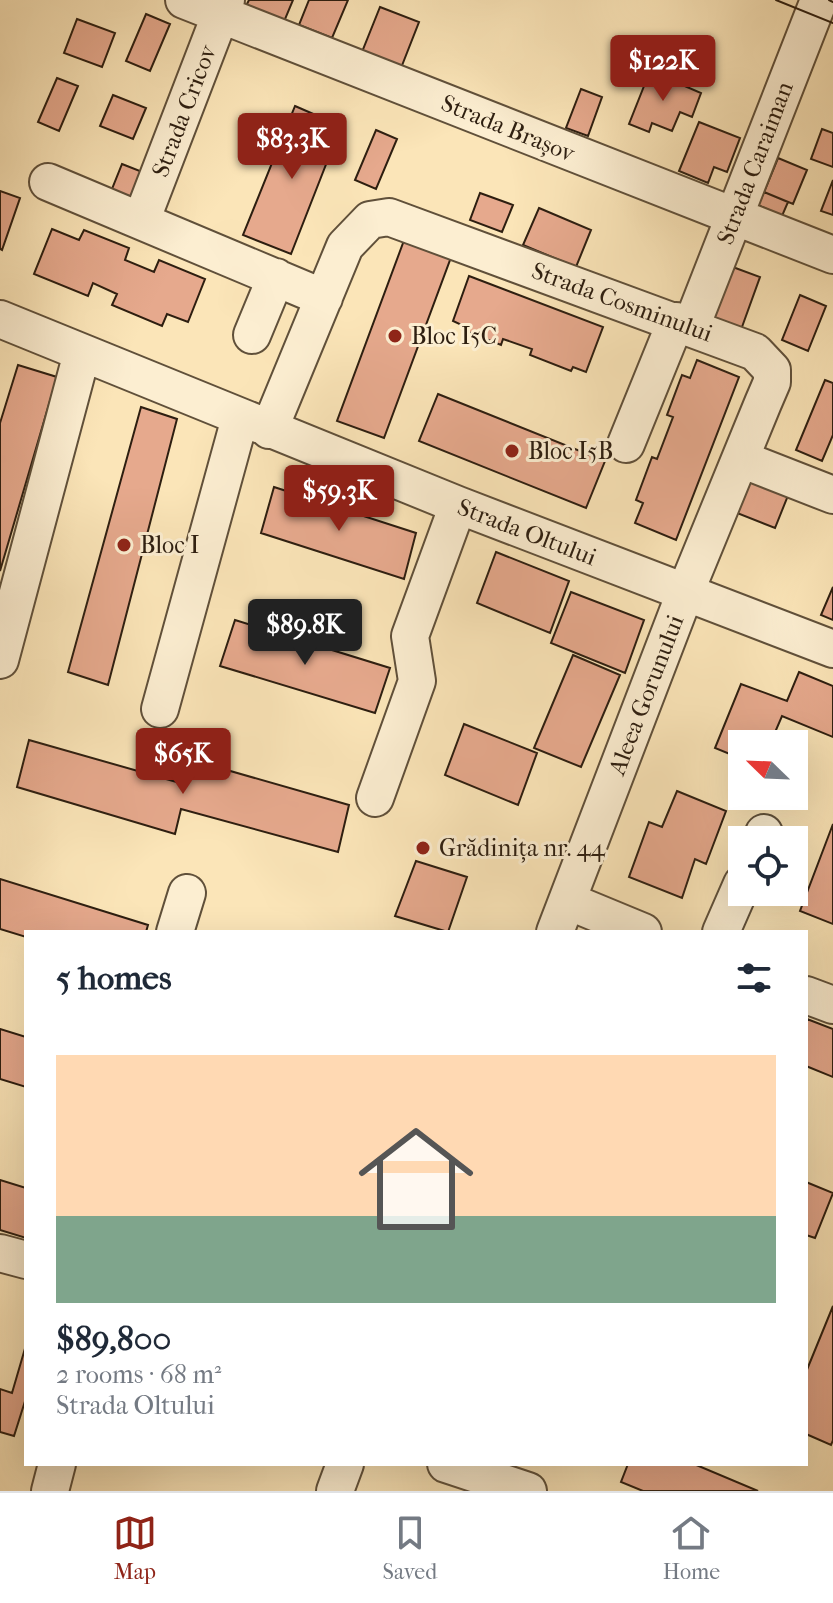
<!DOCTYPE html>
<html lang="en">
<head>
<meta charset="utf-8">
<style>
	body { margin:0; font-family:"IM FELL French Canon",serif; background:#f2f2f3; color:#1f2937; height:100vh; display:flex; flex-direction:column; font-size:30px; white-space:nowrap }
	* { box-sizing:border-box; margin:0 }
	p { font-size:26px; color:#747a83 }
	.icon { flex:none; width:44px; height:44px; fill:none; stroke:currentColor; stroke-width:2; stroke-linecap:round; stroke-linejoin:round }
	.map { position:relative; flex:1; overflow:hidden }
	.sheet { position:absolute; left:24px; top:930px; width:784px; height:536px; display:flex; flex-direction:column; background:#fff; border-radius:0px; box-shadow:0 8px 32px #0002 }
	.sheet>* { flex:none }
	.needle { width:52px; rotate:293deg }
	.fabs { position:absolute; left:728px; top:730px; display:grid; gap:16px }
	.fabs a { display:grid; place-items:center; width:80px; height:80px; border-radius:0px; background:#fff; box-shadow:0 8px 32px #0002; font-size:40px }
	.price { position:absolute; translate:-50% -68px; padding:0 18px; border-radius:8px; background:#8f2418; color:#fff; font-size:26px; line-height:52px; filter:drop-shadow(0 2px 4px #0008) }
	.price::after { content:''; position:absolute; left:50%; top:48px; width:24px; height:18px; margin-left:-12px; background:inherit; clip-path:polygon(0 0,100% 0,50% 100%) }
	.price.current { background:#222; color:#fff }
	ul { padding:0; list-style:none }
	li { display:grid; align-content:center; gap:16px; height:424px; padding:0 32px }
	li span { display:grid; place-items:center; height:248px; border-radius:0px; color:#555 }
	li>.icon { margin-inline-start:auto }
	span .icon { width:144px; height:144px; fill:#fffc; stroke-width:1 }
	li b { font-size:34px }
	h2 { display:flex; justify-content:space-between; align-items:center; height:96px; padding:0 32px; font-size:34px }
	.menu { display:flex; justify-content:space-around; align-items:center; height:112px; border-top:2px solid #e0e1e3; background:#fff; font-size:22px; color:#747a83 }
	.menu a { display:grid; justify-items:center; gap:4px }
	.menu .current { color:#8f2418 }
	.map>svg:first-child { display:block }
	.building { fill:#e6a98d; stroke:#2d1e10; stroke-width:2 }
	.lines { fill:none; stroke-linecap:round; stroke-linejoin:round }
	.minor-casing { stroke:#60503a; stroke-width:40 }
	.minor { stroke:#fceed1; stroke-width:36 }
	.tram { stroke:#2d1e10; stroke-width:2 }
	.poi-dot { fill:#8f2418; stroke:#fceed1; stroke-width:3 }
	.labels { text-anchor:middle; stroke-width:6; stroke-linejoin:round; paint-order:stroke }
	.street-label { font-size:24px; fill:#2d1e10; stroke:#fceed1 }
	.poi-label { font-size:24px; fill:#2d1e10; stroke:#fceed1; text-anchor:start }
</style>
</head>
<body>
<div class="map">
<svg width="833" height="1491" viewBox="0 0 833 1491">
	<rect width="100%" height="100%" fill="#fbe5b8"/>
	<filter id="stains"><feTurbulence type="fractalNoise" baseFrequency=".0025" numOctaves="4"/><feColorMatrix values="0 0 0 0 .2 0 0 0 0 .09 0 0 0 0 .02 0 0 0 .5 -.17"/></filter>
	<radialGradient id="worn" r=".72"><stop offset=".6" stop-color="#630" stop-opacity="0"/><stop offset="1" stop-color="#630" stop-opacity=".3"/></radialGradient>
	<path class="building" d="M249,0H293L283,24L245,8Z
		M309,0H348L332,38L299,25Z
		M380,7L419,22L401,68L362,52Z
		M146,14L170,24L150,71L126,61Z
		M77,19L115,33L102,67L64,53Z
		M650,71L701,93L692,117L680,112L672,131L652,123L649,132L629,124Z
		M57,78L78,86L59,131L38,122Z
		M581,89L602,97L588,136L566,128Z
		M113,95L146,108L133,139L100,126Z
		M295,106L341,126L291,254L243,235Z
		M699,122L740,138L727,172L714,167L708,183L679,171Z
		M822,129L833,133V167L811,159Z
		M376,130L397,139L376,189L355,180Z
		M778,158L807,170L793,204L764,192Z
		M122,164L145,173L131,208L108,199Z
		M833,180V215L821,211Z
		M0,191L20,198L2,250L0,249Z
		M764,192L788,202L782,216L758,205Z
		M480,193L513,205L502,232L470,220Z
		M539,208L591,230L576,267L523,245Z
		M52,229L79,240L84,230L129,248L125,260L154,272L159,260L205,279L188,322L167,314L162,326L112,305L117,294L93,283L88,296L34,274Z
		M406,235L453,252L384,438L337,421Z
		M730,266L760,277L738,338L709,327Z
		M469,276L603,327L586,372L573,367L571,371L530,355L532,349L503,339L501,345L463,330L464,326L453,321Z
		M800,295L826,306L808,351L782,340Z
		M697,360L739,377L676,540L635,523L643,503L636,500L652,457L657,459L673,417L667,415L682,375L690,378Z
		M18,365L57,377L0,571V423Z
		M825,380L833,383V435L822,461L796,450Z
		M438,394L605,461L586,508L419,441Z
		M141,407L177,419L108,685L68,672Z
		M752,478L789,493L775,528L737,513Z
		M274,487L416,533L404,579L261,533Z
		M496,552L569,581L550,633L477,603Z
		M833,587V620L821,615Z
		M571,592L644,620L625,673L551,643Z
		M235,620L390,668L375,713L220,666Z
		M573,655L620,675L581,767L534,748Z
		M799,672L833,686V737L782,716L770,744H742V759L715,748L741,684L787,701Z
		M464,724L537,753L518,805L445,775Z
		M29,740L187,785L192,760L349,805L338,852L181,809L175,834L17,787Z
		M677,791L726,811L706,864L695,859L682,898L629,877L649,822L662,827Z
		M833,824V924L800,911Z
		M416,861L467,877L448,932L395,916Z
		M0,879L148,925L146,932H26V937L0,929Z
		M807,1019L833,1029V1077L806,1066Z
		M0,1029L26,1037V1087L0,1079Z
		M0,1180L26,1188V1238L0,1230Z
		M806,1182L833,1193L815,1238L806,1235Z
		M833,1306V1440L831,1445L806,1434V1372Z
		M26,1345V1398L14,1436L0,1432V1389L12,1393Z
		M628,1464H694L758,1491H643L621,1482Z"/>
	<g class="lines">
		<g class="minor-casing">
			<path id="minor" d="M184,0L833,255
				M48,182L324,298
				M141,221L226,0
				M0,319L458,505L833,649
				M691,327L819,0
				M252,335L276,277
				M269,430L345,246L370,220L389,217L755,352L772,370V382L763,403L685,593L555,932
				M626,444L676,321
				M741,459L833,495
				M0,660L82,353
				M160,709L240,418
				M375,798L417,681L410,636L458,505
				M761,840L764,833
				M568,901L643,932
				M175,932L187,893
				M721,932L742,884
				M806,995L833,1005
				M0,1253L26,1260
				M446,1464L528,1491
				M50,1491L57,1464
				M335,1491L345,1464"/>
		</g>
		<use href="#minor" class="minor"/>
		<path class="tram" d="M776,0L833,23
			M829,0L833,2"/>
	</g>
	<g class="poi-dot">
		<circle cx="395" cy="336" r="8"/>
		<circle cx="512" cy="451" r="8"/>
		<circle cx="124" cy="545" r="8"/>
		<circle cx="423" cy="848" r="8"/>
	</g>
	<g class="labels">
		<g class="street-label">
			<text transform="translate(184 111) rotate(-69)" y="8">Strada Cricov</text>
			<text transform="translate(508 128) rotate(22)" y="8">Strada Brașov</text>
			<text transform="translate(755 163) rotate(-69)" y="8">Strada Caraiman</text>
			<text transform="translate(622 302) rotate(20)" y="8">Strada Cosminului</text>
			<text transform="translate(527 532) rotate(21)" y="8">Strada Oltului</text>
			<text transform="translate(646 695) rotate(-69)" y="8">Aleea Gorunului</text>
		</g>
		<g class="poi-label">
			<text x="411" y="344">Bloc I5C</text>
			<text x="528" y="459">Bloc I5B</text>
			<text x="140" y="553">Bloc I</text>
			<text x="439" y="856">Grădinița nr. 44</text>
		</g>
	</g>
	<rect width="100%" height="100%" filter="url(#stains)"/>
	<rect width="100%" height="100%" fill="url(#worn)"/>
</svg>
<div class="fabs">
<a><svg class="needle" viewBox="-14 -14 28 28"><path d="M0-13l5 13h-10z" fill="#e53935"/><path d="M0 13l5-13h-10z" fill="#747a83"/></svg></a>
<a><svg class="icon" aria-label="locate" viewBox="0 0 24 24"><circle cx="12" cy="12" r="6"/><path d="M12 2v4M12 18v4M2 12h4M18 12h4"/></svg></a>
</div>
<b class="price" style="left:663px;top:103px">$122K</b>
<b class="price" style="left:292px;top:181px">$83.3K</b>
<b class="price" style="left:339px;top:533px">$59.3K</b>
<b class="price current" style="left:305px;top:667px">$89.8K</b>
<b class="price" style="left:183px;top:796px">$65K</b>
<section class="sheet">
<h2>5 homes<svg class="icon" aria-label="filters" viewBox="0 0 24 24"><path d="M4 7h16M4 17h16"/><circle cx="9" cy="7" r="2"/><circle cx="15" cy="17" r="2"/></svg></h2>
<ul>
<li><span style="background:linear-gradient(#ffd9b3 65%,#7fa58c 0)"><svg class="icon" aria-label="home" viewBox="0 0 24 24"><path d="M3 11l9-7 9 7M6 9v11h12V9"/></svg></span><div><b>$89,800</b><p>2 rooms · 68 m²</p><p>Strada Oltului</p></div></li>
</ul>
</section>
</div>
<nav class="menu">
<a class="current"><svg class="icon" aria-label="map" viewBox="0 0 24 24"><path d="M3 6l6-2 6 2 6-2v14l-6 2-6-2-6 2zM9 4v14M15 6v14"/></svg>Map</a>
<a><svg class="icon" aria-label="saved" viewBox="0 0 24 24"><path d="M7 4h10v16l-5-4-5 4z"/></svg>Saved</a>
<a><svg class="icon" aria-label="home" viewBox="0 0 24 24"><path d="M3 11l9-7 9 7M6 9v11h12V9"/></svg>Home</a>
</nav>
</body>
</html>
